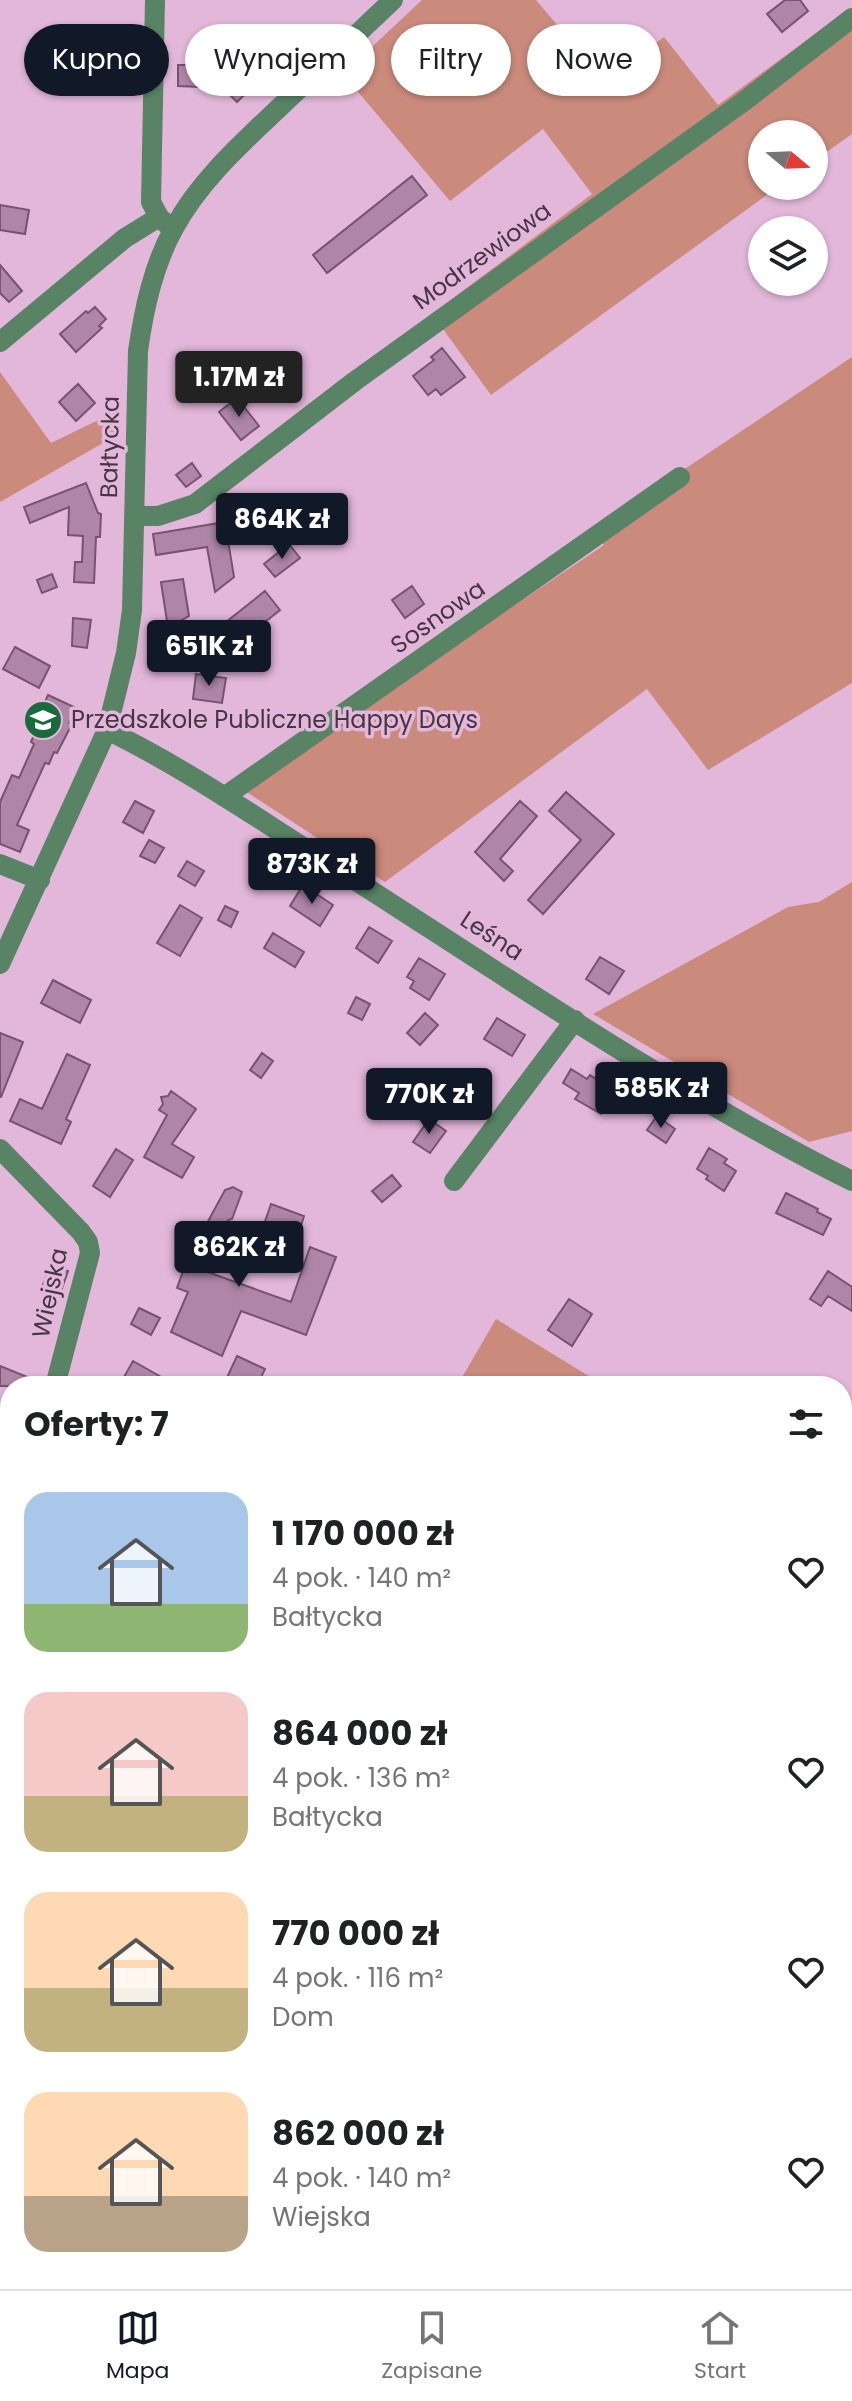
<!DOCTYPE html>
<html lang="pl">
<head>
<meta charset="utf-8">
<style>
	body { margin:0; font-family:Poppins,sans-serif; background:#f6f6f6; color:#202124; height:100vh; display:flex; flex-direction:column; font-size:30px; white-space:nowrap }
	* { box-sizing:border-box; margin:0 }
	p { font-size:26px; color:#757577 }
	.icon { flex:none; width:44px; height:44px; fill:none; stroke:currentColor; stroke-width:2; stroke-linecap:round; stroke-linejoin:round }
	.map { position:relative; flex:1; overflow:hidden }
	.side { position:absolute; left:0px; top:1376px; width:852px; height:914px; display:flex; flex-direction:column; background:#fff; border-radius:32px 32px 0 0; box-shadow:0 2px 6px #0004 }
	.side>* { flex:none }
	.guide { position:absolute; left:24px; top:24px; width:804px; height:72px; display:flex; gap:16px }
	.needle { width:52px; rotate:109deg }
	.buttons { position:absolute; left:748px; top:120px; display:grid; gap:16px }
	.buttons a { display:grid; place-items:center; width:80px; height:80px; border-radius:50%; background:#fff; box-shadow:0 2px 6px #0004; font-size:40px }
	.price { position:absolute; translate:-50% -68px; padding:0 18px; border-radius:8px; background:#111827; color:#fff; font-size:26px; line-height:52px; filter:drop-shadow(0 2px 4px #0008) }
	.price::after { content:''; position:absolute; left:50%; top:48px; width:24px; height:18px; margin-left:-12px; background:inherit; clip-path:polygon(0 0,100% 0,50% 100%) }
	.price.current { background:#222; color:#fff }
	ul { padding:0; list-style:none }
	li { display:flex; align-items:center; gap:24px; height:200px; padding:0 24px }
	li span { display:grid; place-items:center; flex:none; width:224px; height:160px; border-radius:24px; color:#555 }
	li>.icon { margin-inline-start:auto }
	span .icon { width:96px; height:96px; fill:#fffc; stroke-width:1 }
	li b { font-size:34px }
	h2 { display:flex; justify-content:space-between; align-items:center; height:96px; padding:0 24px; font-size:34px }
	.pill { padding:0 28px; border-radius:36px; background:#fff; box-shadow:0 2px 6px #0004; font-size:28px; line-height:72px }
	.pill.current { background:#111827; color:#fff }
	.tab-bar { display:flex; justify-content:space-around; align-items:center; height:112px; border-top:2px solid #e0e0e0; background:#fff; font-size:22px; color:#757577 }
	.tab-bar a { display:grid; justify-items:center; gap:4px }
	.tab-bar .current { color:#111827 }
	.map>svg:first-child { display:block }
	.green { fill:#ca8a7c }
	.building { fill:#af86a8; stroke:#785271; stroke-width:2 }
	.lines { fill:none; stroke-linecap:round; stroke-linejoin:round }
	.minor { stroke:#588465; stroke-width:20 }
	.labels { text-anchor:middle; stroke-width:7; stroke-linejoin:round; paint-order:stroke }
	.street-label { font-size:24px; fill:#463543; stroke:#e2b7da }
	.poi-label { font-size:24px; fill:#463543; stroke:#e2b7da; text-anchor:start }
</style>
</head>
<body>
<div class="map">
<svg width="852" height="2289" viewBox="0 0 852 2289">
	<rect width="100%" height="100%" fill="#e2b7da"/>
	<path class="green" d="M422,0H536L605,81L664,37L718,105L852,7V134L814,161V134H762V186H779L491,395L432,314L592,194L543,129L450,201L343,74Z
		M852,357V683L708,770L647,689L385,882L242,789L604,545L592,531Z
		M0,372L51,443L119,410L117,435L0,502Z
		M852,882V1131L809,1142L593,1014L788,907L819,902Z
		M496,1319L605,1386H457Z
		M852,1482V2005H842V1497Z"/>
	<path class="building" d="M785,0H800L808,11L782,32L767,14Z
		M615,29L631,47L606,68L591,49Z
		M178,65H200V87L178,86Z
		M237,71L252,87L237,102L221,86Z
		M412,176L427,195L327,273L313,255Z
		M0,205L29,210L25,234L0,230Z
		M0,265L22,291L9,302L0,293Z
		M95,307L106,319L99,326L102,328L76,352L60,334L86,311L88,313Z
		M442,348L465,377L441,395L436,389L428,395L413,376L434,360L431,357Z
		M78,384L95,403L76,421L59,402Z
		M237,398L259,426L241,440L219,412Z
		M192,463L201,476L186,487L176,475Z
		M86,483L98,513L101,514L100,537H96L94,583L74,582L75,562H82L83,536L68,535L69,507L30,523L24,507Z
		M225,522L234,577L215,592L207,547L156,555L153,534Z
		M289,544L300,558L275,577L264,564Z
		M52,574L57,587L42,593L37,580Z
		M183,579L189,616L168,628L161,582Z
		M412,586L424,604L405,618L392,600Z
		M265,591L280,610L236,645L221,626Z
		M73,618L91,620L87,648L72,646Z
		M15,647L50,666L39,688L3,669Z
		M196,674L226,678L222,703L193,699Z
		M48,695L74,707L69,723L72,724L57,753L54,752L49,764L45,763L17,825L29,830L20,852L0,844V802L12,775L19,778L34,744L31,742L37,728L34,727Z
		M566,792L614,834L543,914L528,900L581,840L549,811Z
		M135,801L154,811L143,833L123,822Z
		M520,801L537,816L500,859L513,871L504,881L475,852Z
		M149,840L164,848L155,863L140,856Z
		M187,861L204,871L195,886L178,876Z
		M303,885L333,905L320,926L290,906Z
		M180,905L202,918L180,956L157,943Z
		M225,906L238,912L231,927L218,920Z
		M369,927L392,941L378,963L356,948Z
		M273,933L304,952L295,967L264,948Z
		M600,957L624,971L609,994L586,979Z
		M419,958L445,974L429,1000L410,988L414,981L407,977Z
		M53,980L91,1000L80,1023L41,1003Z
		M356,997L370,1004L362,1020L348,1013Z
		M425,1013L438,1025L420,1045L407,1033Z
		M497,1018L525,1035L512,1056L484,1039Z
		M0,1033L23,1042L1,1097H0Z
		M262,1053L273,1061L261,1078L250,1070Z
		M67,1054L90,1065L66,1119L71,1122L61,1144L10,1121L20,1099L42,1109Z
		M571,1069L587,1079L590,1075L607,1086L606,1089L614,1093L601,1114L575,1099L579,1093L563,1083Z
		M171,1091L196,1109L172,1144L194,1157L182,1178L144,1157L167,1115L159,1110L163,1104L161,1097L168,1096Z
		M473,1092L486,1104L473,1118L460,1106Z
		M657,1116L675,1129L666,1143L647,1130Z
		M429,1119L446,1131L430,1153L413,1142Z
		M709,1148L727,1159L724,1163L736,1171L724,1191L706,1179L708,1176L697,1169Z
		M116,1149L133,1160L110,1197L93,1186Z
		M392,1175L401,1186L382,1202L372,1191Z
		M233,1187L242,1192L232,1219L228,1220L202,1270L291,1302L310,1247L336,1257L306,1335L241,1311L222,1356L171,1332L188,1292L177,1288L190,1252L176,1244L183,1230L199,1238L225,1190Z
		M786,1193L818,1209L817,1212L831,1219L823,1235L776,1213Z
		M271,1204L304,1216L297,1238L263,1227Z
		M51,1265L68,1271L60,1294L42,1287Z
		M828,1271L852,1287V1311L828,1296L821,1306L810,1299Z
		M569,1299L592,1314L572,1346L548,1330Z
		M139,1308L160,1318L151,1335L131,1324Z
		M237,1356L265,1369L257,1386H223Z
		M133,1361L177,1386H119Z
		M0,1366L42,1383V1386H0Z"/>
	<g class="lines">
		<path class="minor" d="M155,0L151,202L159,217L173,230
			M0,342L125,238L159,217
			M135,516H158L195,504L355,381L743,102L852,18
			M107,730C183,767 254,816 325,861C498,971 668,1089 852,1181
			M224,797L680,477
			M0,864L40,880
			M0,964L107,730L126,653L132,610L138,351C144,309 153,266 174,228C200,180 243,142 282,105C319,70 356,35 393,0
			M0,1149L81,1232L88,1242L90,1253L55,1386
			M454,1181L575,1020
			M0,1489L10,1491
			M842,2015L852,2014
			M842,2131H852"/>
	</g>
	<defs>
		<g id="school-disc" transform="scale(2)"><circle r="9.5" fill="#1a6b3b" stroke="#e2b7da"/><path d="M0-5L7-2L0 1L-7-2ZM-4 1L0 2.5L4 1V4Q0 6-4 4Z" fill="#fff"/></g>
	</defs>
	<g fill-rule="evenodd">
		<use href="#school-disc" x="43" y="720"/>
	</g>
	<g class="labels">
		<g class="street-label">
			<text transform="translate(482 256) rotate(-36)" y="8">Modrzewiowa</text>
			<text transform="translate(110 447) rotate(-89)" y="8">Bałtycka</text>
			<text transform="translate(438 617) rotate(-35)" y="8">Sosnowa</text>
			<text transform="translate(492 936) rotate(33)" y="8">Leśna</text>
			<text transform="translate(50 1293) rotate(-78)" y="8">Wiejska</text>
		</g>
		<g class="poi-label">
			<text x="71" y="728">Przedszkole Publiczne Happy Days</text>
		</g>
	</g>
</svg>
<div class="buttons">
<a><svg class="needle" viewBox="-14 -14 28 28"><path d="M0-13l5 13h-10z" fill="#e53935"/><path d="M0 13l5-13h-10z" fill="#757577"/></svg></a>
<a><svg class="icon" aria-label="layers" viewBox="0 0 24 24"><path d="M12 4l9 5-9 5-9-5zM3 14l9 5 9-5"/></svg></a>
</div>
<b class="price current" style="left:239px;top:419px">1.17M zł</b>
<b class="price" style="left:282px;top:561px">864K zł</b>
<b class="price" style="left:209px;top:688px">651K zł</b>
<b class="price" style="left:312px;top:906px">873K zł</b>
<b class="price" style="left:661px;top:1130px">585K zł</b>
<b class="price" style="left:429px;top:1136px">770K zł</b>
<b class="price" style="left:239px;top:1289px">862K zł</b>
<div class="guide">
<a class="pill current">Kupno</a>
<a class="pill">Wynajem</a>
<a class="pill">Filtry</a>
<a class="pill">Nowe</a>
</div>
<section class="side">
<h2>Oferty: 7<svg class="icon" aria-label="filters" viewBox="0 0 24 24"><path d="M4 7h16M4 17h16"/><circle cx="9" cy="7" r="2"/><circle cx="15" cy="17" r="2"/></svg></h2>
<ul>
<li><span style="background:linear-gradient(#a9c7e8 70%,#8fb573 0)"><svg class="icon" aria-label="home" viewBox="0 0 24 24"><path d="M3 11l9-7 9 7M6 9v11h12V9"/></svg></span><div><b>1 170 000 zł</b><p>4 pok. · 140 m²</p><p>Bałtycka</p></div><svg class="icon" aria-label="heart" viewBox="0 0 24 24"><path d="M12 20l-8-8c-3-5 5-10 8-4 3-6 11-1 8 4z"/></svg></li>
<li><span style="background:linear-gradient(#f6c9c9 65%,#c2b280 0)"><svg class="icon" aria-label="home" viewBox="0 0 24 24"><path d="M3 11l9-7 9 7M6 9v11h12V9"/></svg></span><div><b>864 000 zł</b><p>4 pok. · 136 m²</p><p>Bałtycka</p></div><svg class="icon" aria-label="heart" viewBox="0 0 24 24"><path d="M12 20l-8-8c-3-5 5-10 8-4 3-6 11-1 8 4z"/></svg></li>
<li><span style="background:linear-gradient(#ffd9b3 60%,#c2b280 0)"><svg class="icon" aria-label="home" viewBox="0 0 24 24"><path d="M3 11l9-7 9 7M6 9v11h12V9"/></svg></span><div><b>770 000 zł</b><p>4 pok. · 116 m²</p><p>Dom</p></div><svg class="icon" aria-label="heart" viewBox="0 0 24 24"><path d="M12 20l-8-8c-3-5 5-10 8-4 3-6 11-1 8 4z"/></svg></li>
<li><span style="background:linear-gradient(#ffd9b3 65%,#b9a48a 0)"><svg class="icon" aria-label="home" viewBox="0 0 24 24"><path d="M3 11l9-7 9 7M6 9v11h12V9"/></svg></span><div><b>862 000 zł</b><p>4 pok. · 140 m²</p><p>Wiejska</p></div><svg class="icon" aria-label="heart" viewBox="0 0 24 24"><path d="M12 20l-8-8c-3-5 5-10 8-4 3-6 11-1 8 4z"/></svg></li>
</ul>
</section>
</div>
<nav class="tab-bar">
<a class="current"><svg class="icon" aria-label="map" viewBox="0 0 24 24"><path d="M3 6l6-2 6 2 6-2v14l-6 2-6-2-6 2zM9 4v14M15 6v14"/></svg>Mapa</a>
<a><svg class="icon" aria-label="saved" viewBox="0 0 24 24"><path d="M7 4h10v16l-5-4-5 4z"/></svg>Zapisane</a>
<a><svg class="icon" aria-label="home" viewBox="0 0 24 24"><path d="M3 11l9-7 9 7M6 9v11h12V9"/></svg>Start</a>
</nav>
</body>
</html>
